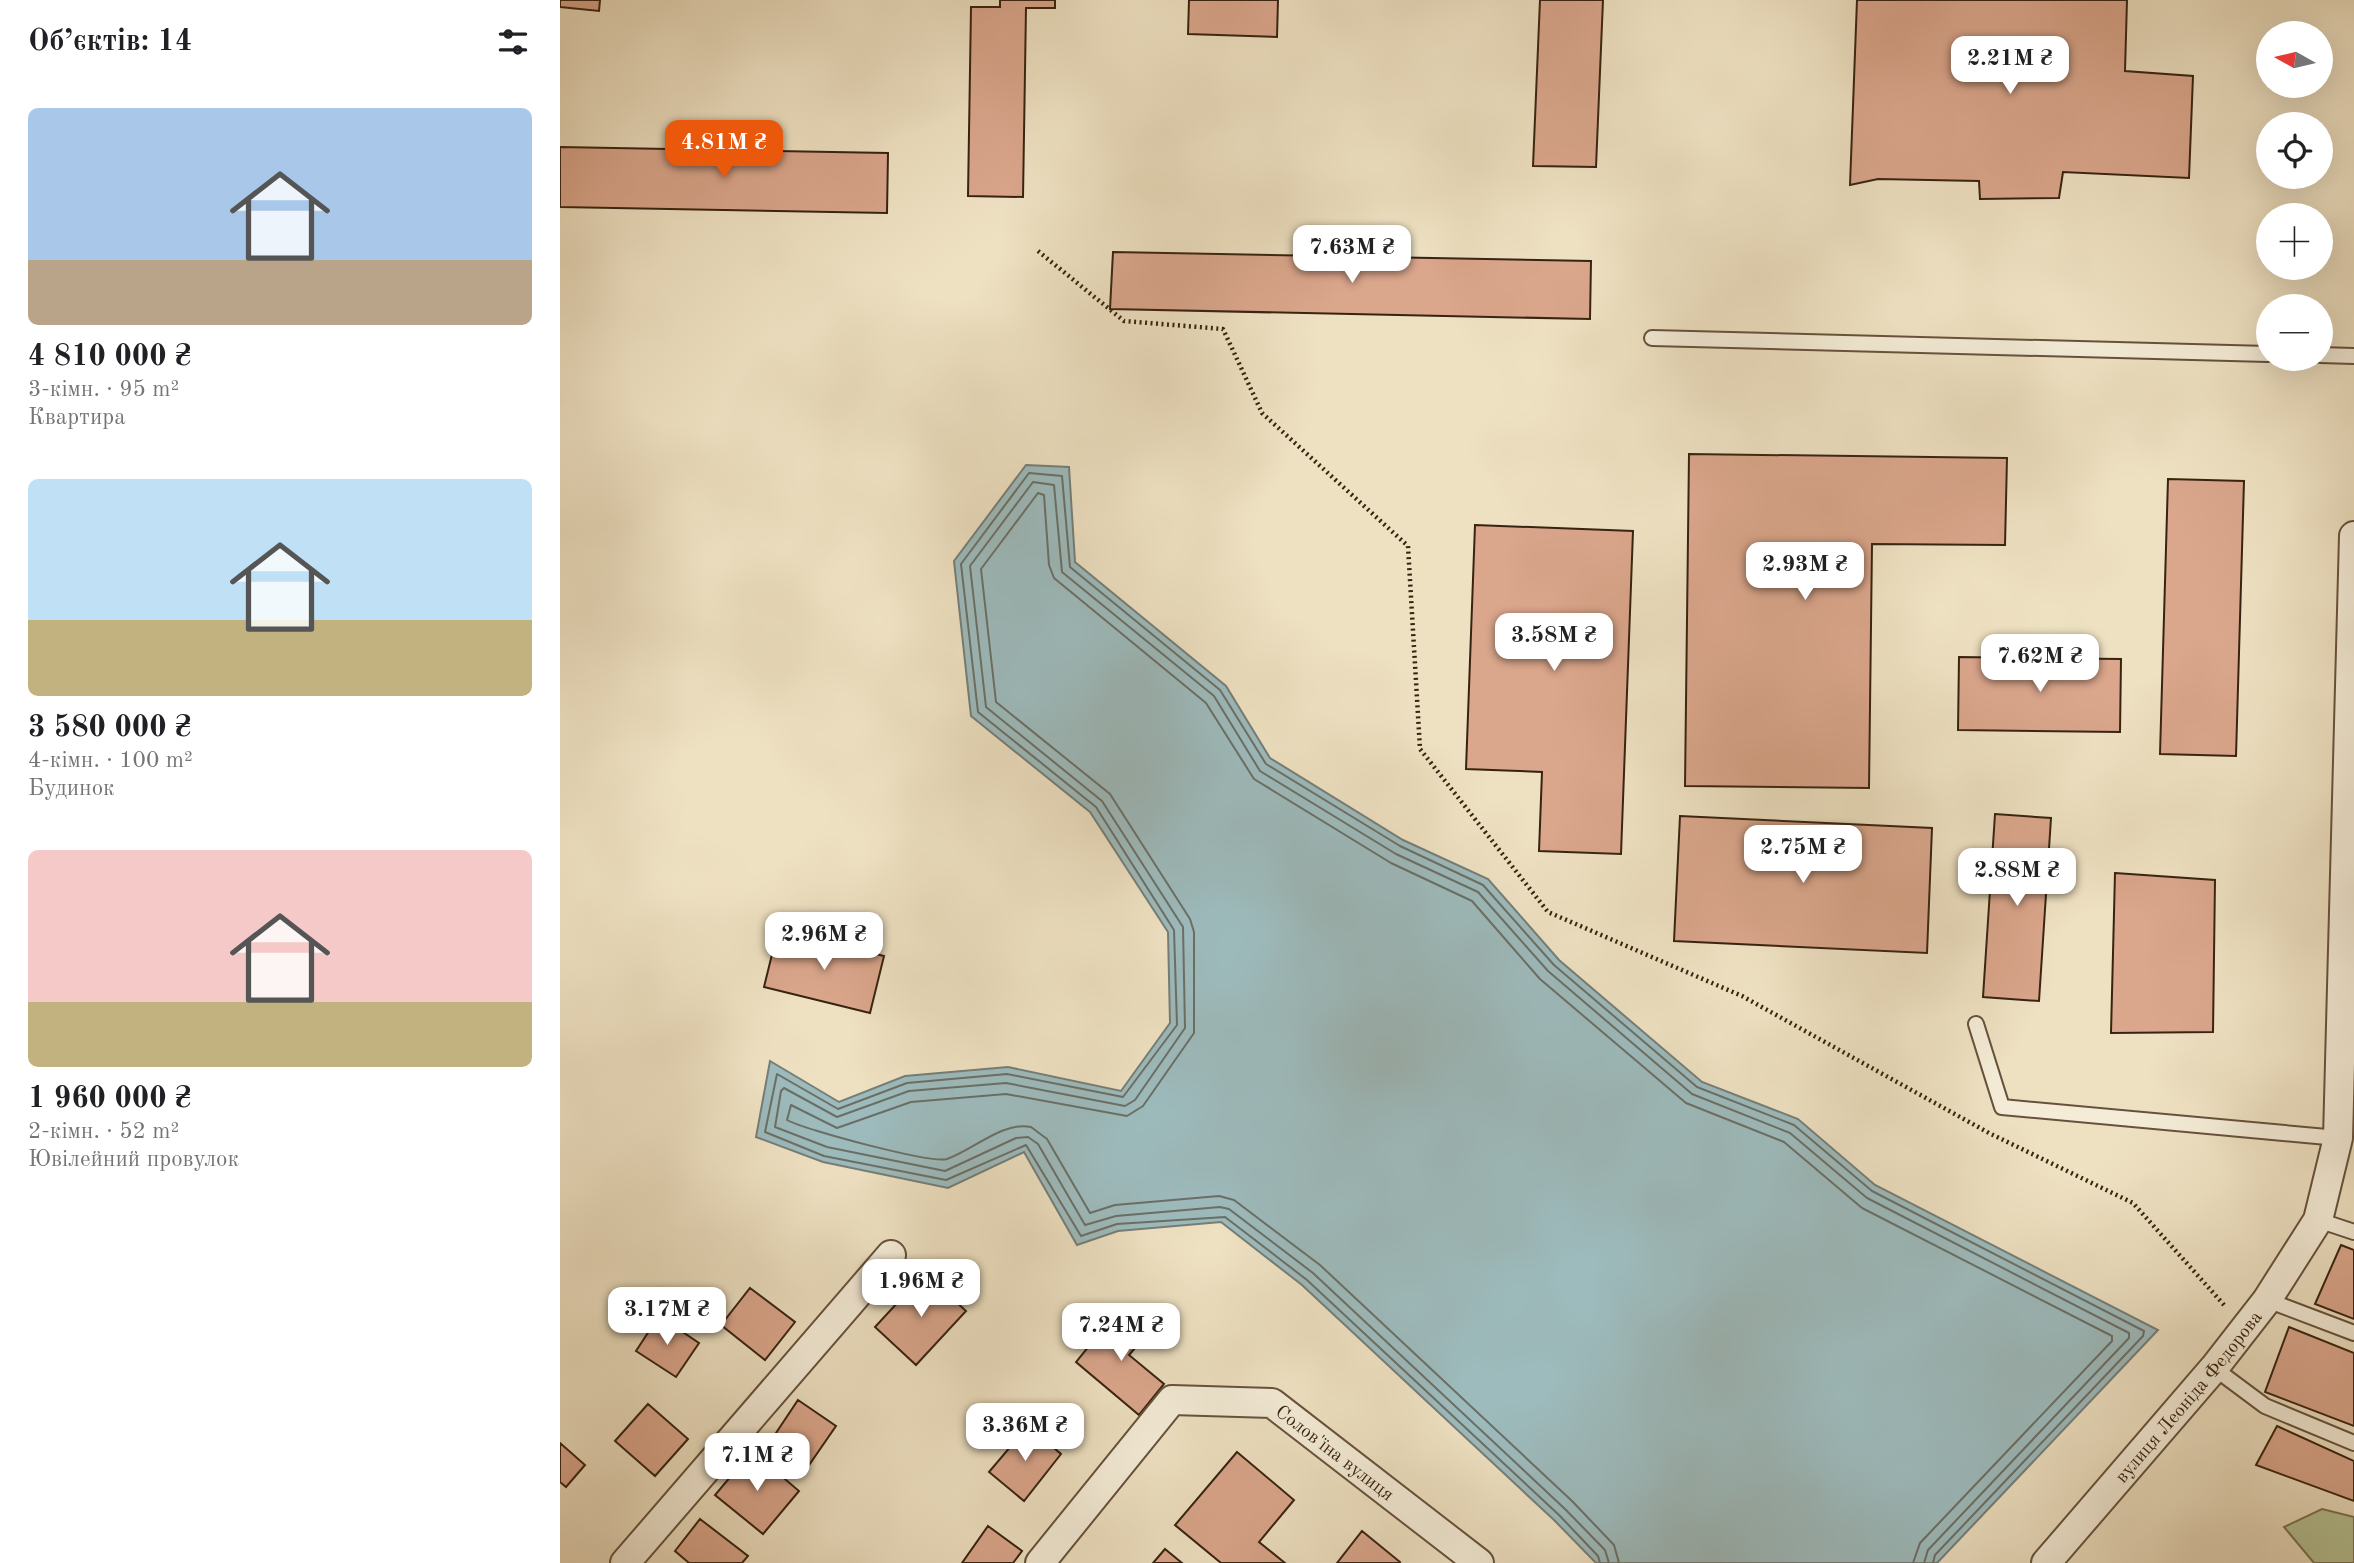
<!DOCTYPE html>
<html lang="uk">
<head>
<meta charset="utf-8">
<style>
	body { margin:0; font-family:"Old Standard TT",serif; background:#f2f2f2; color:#202124; height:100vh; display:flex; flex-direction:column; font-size:26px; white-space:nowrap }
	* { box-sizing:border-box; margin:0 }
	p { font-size:23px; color:#757577 }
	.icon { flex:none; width:38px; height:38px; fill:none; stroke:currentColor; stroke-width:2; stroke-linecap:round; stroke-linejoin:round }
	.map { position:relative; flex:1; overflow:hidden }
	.details { display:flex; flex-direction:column; background:#fff; width:560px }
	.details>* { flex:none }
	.needle { width:46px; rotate:278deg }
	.buttons { position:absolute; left:1696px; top:21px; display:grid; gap:14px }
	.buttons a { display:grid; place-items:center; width:77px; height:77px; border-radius:50%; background:#fff; box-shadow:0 7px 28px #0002; font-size:35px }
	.price { position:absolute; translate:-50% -60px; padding:0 16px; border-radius:14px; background:#fff; color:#222; font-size:23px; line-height:46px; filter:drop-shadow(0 2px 4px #0008) }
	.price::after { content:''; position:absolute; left:50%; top:42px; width:21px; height:16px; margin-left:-10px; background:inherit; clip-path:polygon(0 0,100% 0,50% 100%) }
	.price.selected { background:#ea580c; color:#fff }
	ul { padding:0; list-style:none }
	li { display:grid; align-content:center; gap:14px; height:371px; padding:0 28px }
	li span { display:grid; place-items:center; height:217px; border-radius:10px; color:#555 }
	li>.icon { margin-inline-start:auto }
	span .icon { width:126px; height:126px; fill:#fffc; stroke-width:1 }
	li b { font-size:30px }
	h2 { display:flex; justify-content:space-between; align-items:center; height:84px; padding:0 28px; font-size:30px }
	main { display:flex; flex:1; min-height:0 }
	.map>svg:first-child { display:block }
	.green { fill:#b6c395; stroke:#777352; stroke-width:2 }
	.water { fill:#9dbbbd; stroke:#757e78; stroke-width:2 }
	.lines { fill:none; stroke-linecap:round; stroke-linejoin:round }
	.shore { stroke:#6a6f66; stroke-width:2 }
	.building { fill:#daa68c; stroke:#382310; stroke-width:2 }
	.service-casing { stroke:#66523c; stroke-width:18 }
	.minor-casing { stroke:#66523c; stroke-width:32 }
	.path { stroke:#382310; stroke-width:4.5; stroke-dasharray:2 3.5; stroke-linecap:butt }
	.service { stroke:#f4ecd7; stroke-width:14 }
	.minor { stroke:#f4ecd7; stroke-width:28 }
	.labels { text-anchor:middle; stroke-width:7; stroke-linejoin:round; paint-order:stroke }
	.street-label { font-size:19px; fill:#382310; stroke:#f4ecd7 }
</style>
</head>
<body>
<main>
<section class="details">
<h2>Об’єктів: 14<svg class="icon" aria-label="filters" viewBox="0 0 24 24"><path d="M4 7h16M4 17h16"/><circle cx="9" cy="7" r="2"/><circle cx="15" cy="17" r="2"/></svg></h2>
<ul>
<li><span style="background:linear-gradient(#a9c7e8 70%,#b9a48a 0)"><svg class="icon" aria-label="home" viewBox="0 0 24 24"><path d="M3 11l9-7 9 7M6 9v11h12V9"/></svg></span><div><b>4 810 000 ₴</b><p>3-кімн. · 95 m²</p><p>Квартира</p></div></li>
<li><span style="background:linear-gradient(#bfe0f5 65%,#c2b280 0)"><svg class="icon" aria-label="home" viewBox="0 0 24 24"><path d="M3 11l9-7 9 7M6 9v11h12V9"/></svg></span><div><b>3 580 000 ₴</b><p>4-кімн. · 100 m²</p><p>Будинок</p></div></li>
<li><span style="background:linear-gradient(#f6c9c9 70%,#c2b280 0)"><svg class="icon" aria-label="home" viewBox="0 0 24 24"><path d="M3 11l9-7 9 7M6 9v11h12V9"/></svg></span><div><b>1 960 000 ₴</b><p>2-кімн. · 52 m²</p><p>Ювілейний провулок</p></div></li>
</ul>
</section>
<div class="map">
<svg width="1794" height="1563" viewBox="0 0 1794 1563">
	<rect width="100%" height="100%" fill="#eee1c2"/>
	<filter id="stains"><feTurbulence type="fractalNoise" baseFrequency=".00286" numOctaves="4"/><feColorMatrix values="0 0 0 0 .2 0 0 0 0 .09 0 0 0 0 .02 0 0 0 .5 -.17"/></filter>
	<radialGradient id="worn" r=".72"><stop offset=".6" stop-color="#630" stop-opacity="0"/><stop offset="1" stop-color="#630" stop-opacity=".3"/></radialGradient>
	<path class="green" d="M1762,1509L1794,1517V1563H1754L1724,1527Z"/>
	<path class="water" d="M466,465L509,467L515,562L666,686L710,758L843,840L928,879L999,960L1142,1082L1238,1119L1315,1185L1598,1330L1377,1563H1036L994,1520L742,1285L661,1222L558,1231L517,1245L464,1152L388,1188L263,1162L196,1137L210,1061L279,1102L345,1076L448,1067L561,1091L610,1023L608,932L530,812L411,716L394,561Z"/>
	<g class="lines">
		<path class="shore" d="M1040,1563L1038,1556L999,1515L747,1280L665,1217L557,1224L521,1236L466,1145L386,1180L264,1156L205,1132L217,1074L278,1109L347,1083L447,1074L563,1097L617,1025L614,930L536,807L418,712L401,564L469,473L502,476L510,567L660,690L706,764L840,846L923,885L994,965L1137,1087L1234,1125L1312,1191L1584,1331L1583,1336L1375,1555L1373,1563
			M1049,1563L1045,1550L1005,1509L753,1273L669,1209L660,1207L556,1216L525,1225L478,1144L468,1137L456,1138L385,1171L267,1147L215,1127L221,1091L224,1088L277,1117L349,1091L446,1083L565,1106L575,1100L625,1028L623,927L542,801L426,707L410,566L473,482L494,485L502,572L654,696L700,771L836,854L918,892L988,971L1132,1094L1230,1133L1307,1198L1569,1333V1338L1368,1550L1364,1563
			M1059,1563L1054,1545L1012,1501L760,1265L674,1200L659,1196L555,1205L530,1213L487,1139L471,1127C443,1121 413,1150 387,1159C372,1164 245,1130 227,1120L231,1105L277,1128L351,1102L446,1094L567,1116L583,1106L634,1033V932L630,919L550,794L436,702L421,569L478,493L484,495L489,565L494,578L646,703L694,779L831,863L912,901L980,979L1126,1103L1224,1142L1302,1208L1552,1336V1341L1360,1543L1353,1563"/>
	</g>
	<path class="building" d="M0,0H40L39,11L0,7Z
		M440,0H495V8H466L463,197L408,196L411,7H440Z
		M629,0H718L717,37L628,34Z
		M980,0H1043L1036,167L973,166Z
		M1297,0H1567L1565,71L1633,76L1629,178L1503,172L1499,198L1420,199L1419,181L1318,179L1290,185Z
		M0,147L328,153L327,213L0,207Z
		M553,252L1031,261L1030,319L550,309Z
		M1129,454L1447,458L1445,545L1312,544L1309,788L1125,786Z
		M1608,479L1684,481L1676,756L1600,754Z
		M915,525L1073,531L1061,854L979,851L982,772L906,769Z
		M1399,657L1561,659L1560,732L1398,730Z
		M1435,814L1491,818L1479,1001L1423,997Z
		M1120,816L1372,828L1367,953L1114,941Z
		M1555,873L1655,880L1653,1032L1551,1033Z
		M218,930L324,956L310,1013L204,987Z
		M1781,1245L1794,1250V1319L1755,1304Z
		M365,1273L406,1311L356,1365L315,1327Z
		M190,1288L235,1322L205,1360L161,1325Z
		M559,1309L588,1333L569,1355L604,1384L579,1415L516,1362Z
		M99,1316L139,1343L116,1377L76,1351Z
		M1729,1327L1794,1353V1426L1705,1392Z
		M238,1400L276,1426L249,1465L212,1439Z
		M88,1404L128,1439L95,1476L55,1441Z
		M468,1426L501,1454L464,1501L429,1472Z
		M1717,1426L1794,1461V1501L1696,1465Z
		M0,1443L25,1465L6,1487L0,1482Z
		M192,1451L239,1491L203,1534L155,1495Z
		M677,1452L734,1500L699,1542L725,1563H661L615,1525Z
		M140,1519L188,1556L182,1563H129L115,1551Z
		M428,1526L462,1551L453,1563H402Z
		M802,1531L840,1562L839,1563H777Z
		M605,1549L622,1563H593Z"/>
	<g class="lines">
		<g class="service-casing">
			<path id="service" d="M1092,338L1708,354
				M1760,355L1794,356
				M1416,1024L1442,1107L1778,1138
				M1758,1220L1794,1232
				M1707,1300L1794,1333
				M1654,1368L1705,1406L1794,1443"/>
		</g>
		<g class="minor-casing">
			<g id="minor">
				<path d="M65,1563L331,1255"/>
				<path id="s1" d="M480,1563L612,1400L712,1403L919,1563"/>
				<path id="s2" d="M1486,1563L1654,1368L1707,1300L1758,1220L1778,1138L1794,536"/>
			</g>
		</g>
		<path class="path" d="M478,251L564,321L663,329L702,413L848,546L860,749L988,912L1182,996L1429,1133L1573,1203L1665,1306"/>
		<use href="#service" class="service"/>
		<use href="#minor" class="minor"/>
	</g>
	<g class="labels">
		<g class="street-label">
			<text dy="7" stroke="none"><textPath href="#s2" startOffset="219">вулиця Леоніда Федорова</textPath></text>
			<text dy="7" stroke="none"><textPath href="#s1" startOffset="390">Солов'їна вулиця</textPath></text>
		</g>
	</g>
	<rect width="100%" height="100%" filter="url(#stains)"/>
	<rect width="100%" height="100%" fill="url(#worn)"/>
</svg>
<div class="buttons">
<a><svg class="needle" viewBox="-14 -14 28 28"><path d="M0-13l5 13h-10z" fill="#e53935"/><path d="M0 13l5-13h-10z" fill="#757577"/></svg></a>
<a><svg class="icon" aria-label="locate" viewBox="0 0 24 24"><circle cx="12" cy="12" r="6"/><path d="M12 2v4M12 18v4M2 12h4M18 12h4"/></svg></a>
<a>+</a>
<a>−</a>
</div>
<b class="price" style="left:1450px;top:96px">2.21M ₴</b>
<b class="price selected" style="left:164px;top:180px">4.81M ₴</b>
<b class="price" style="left:792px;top:285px">7.63M ₴</b>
<b class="price" style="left:1245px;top:602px">2.93M ₴</b>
<b class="price" style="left:994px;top:673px">3.58M ₴</b>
<b class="price" style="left:1480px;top:694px">7.62M ₴</b>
<b class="price" style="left:1243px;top:885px">2.75M ₴</b>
<b class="price" style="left:1457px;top:908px">2.88M ₴</b>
<b class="price" style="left:264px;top:972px">2.96M ₴</b>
<b class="price" style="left:361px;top:1319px">1.96M ₴</b>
<b class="price" style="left:107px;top:1347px">3.17M ₴</b>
<b class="price" style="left:561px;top:1363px">7.24M ₴</b>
<b class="price" style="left:465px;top:1463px">3.36M ₴</b>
<b class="price" style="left:197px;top:1493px">7.1M ₴</b>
</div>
</main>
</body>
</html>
